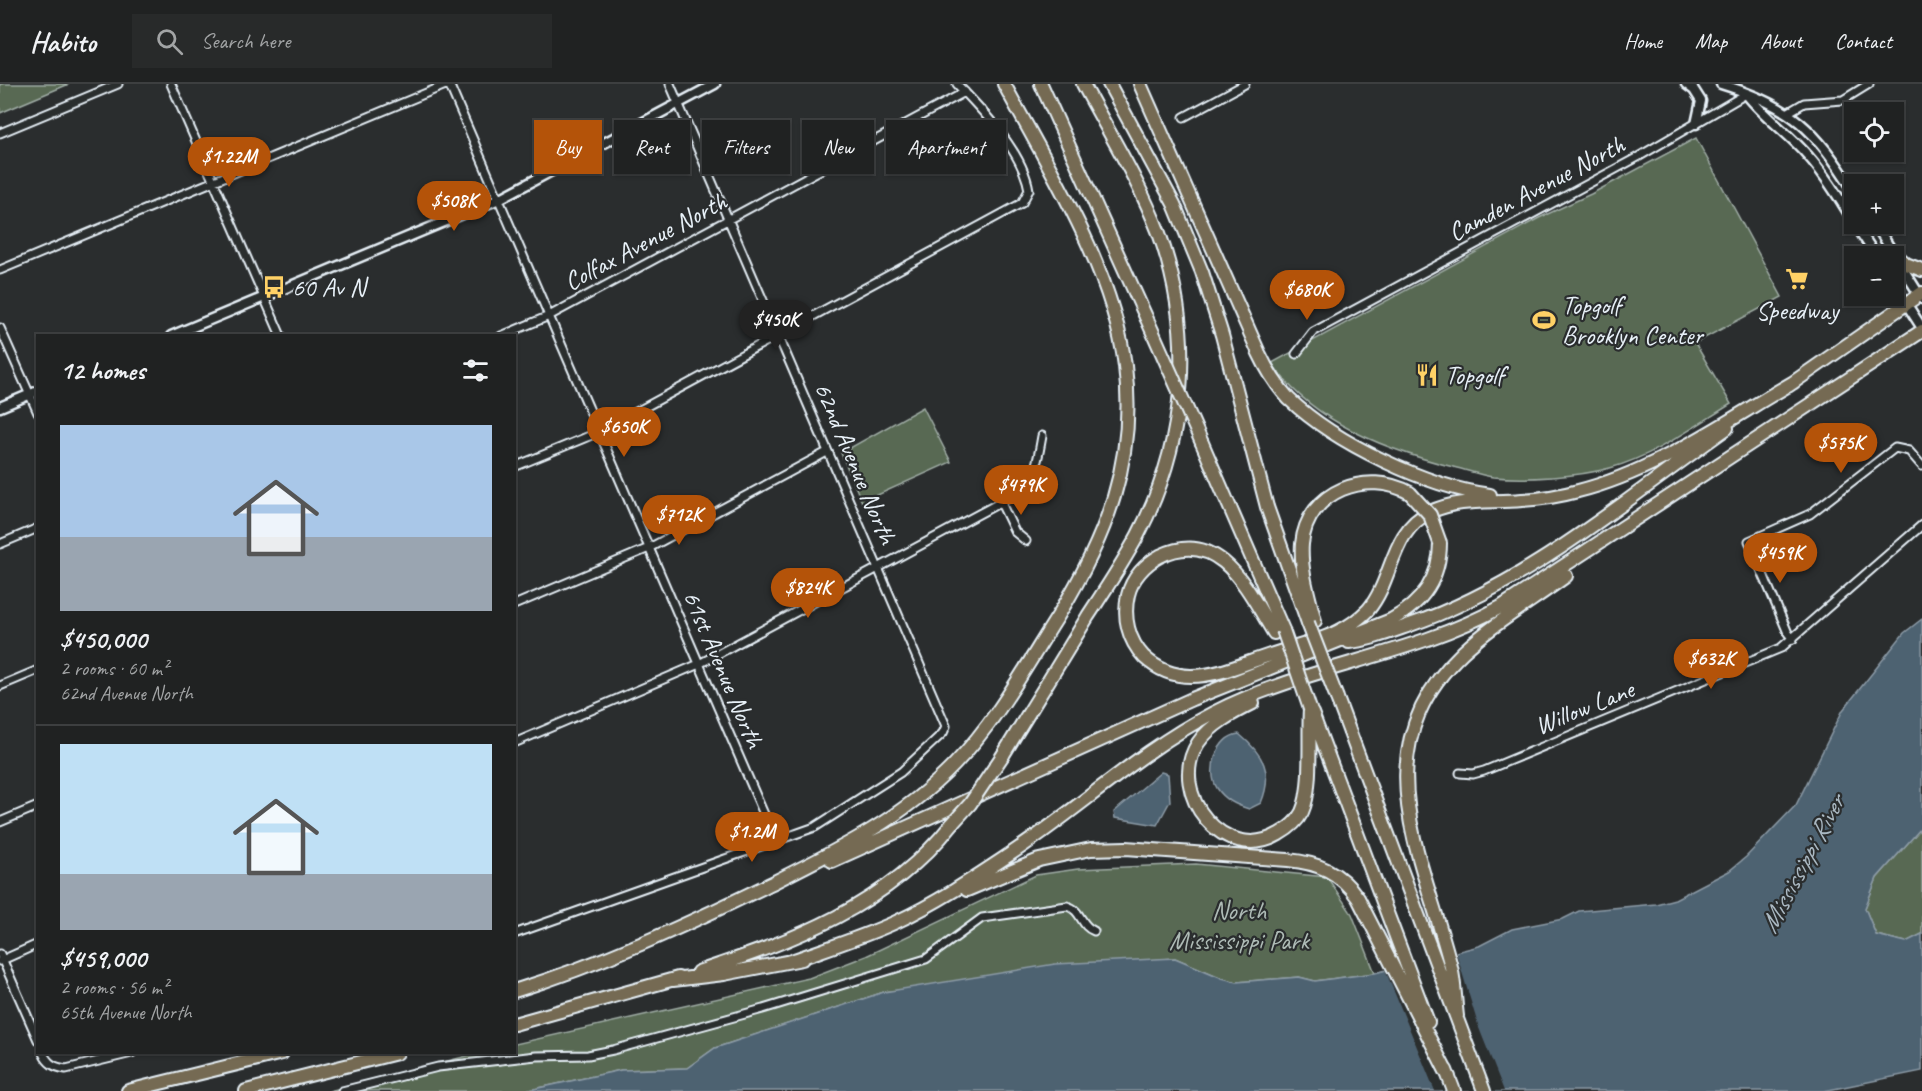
<!DOCTYPE html>
<html lang="en">
<head>
<meta charset="utf-8">
<style>
	body { margin:0; font-family:Caveat,sans-serif; background:#282a2a; color:#f1f3f6; height:100vh; display:flex; flex-direction:column; font-size:22px; white-space:nowrap }
	* { box-sizing:border-box; margin:0 }
	p { font-size:20px; color:#a2a4a5 }
	.icon { flex:none; width:33px; height:33px; fill:none; stroke:currentColor; stroke-width:2; stroke-linecap:round; stroke-linejoin:round }
	.map { position:relative; flex:1; overflow:hidden }
	.panel { position:absolute; left:36px; top:250px; width:480px; height:720px; display:flex; flex-direction:column; background:#202222; border-radius:0px; box-shadow:0 2px 4px #0004,0 0 0 2px #3d3f40 }
	.panel>* { flex:none }
	.hud { position:absolute; left:534px; top:36px; width:570px; height:54px; display:flex; gap:12px }
	.controls { position:absolute; left:1844px; top:18px; display:grid; gap:12px }
	.controls a { display:grid; place-items:center; width:60px; height:60px; border-radius:0px; background:#202222; box-shadow:0 2px 4px #0004,0 0 0 2px #3d3f40; font-size:30px }
	.price { position:absolute; translate:-50% -51px; padding:0 14px; border-radius:21px; background:#b45309; color:#fff; font-size:20px; line-height:39px; filter:drop-shadow(0 2px 3px #0008) }
	.price::after { content:''; position:absolute; left:50%; top:36px; width:18px; height:14px; margin-left:-9px; background:inherit; clip-path:polygon(0 0,100% 0,50% 100%) }
	.price.on { background:#222; color:#fff }
	ul { padding:0; list-style:none }
	li { display:grid; align-content:center; gap:12px; height:318px; padding:0 24px }
	li+li { border-top:2px solid #3d3f40 }
	li span { display:grid; place-items:center; height:186px; border-radius:0px; color:#555 }
	li>.icon { margin-inline-start:auto }
	span .icon { width:108px; height:108px; fill:#fffc; stroke-width:1 }
	li b { font-size:26px }
	h2 { display:flex; justify-content:space-between; align-items:center; height:72px; padding:0 24px; font-size:26px }
	.tag { padding:0 21px; border-radius:0px; background:#202222; box-shadow:0 2px 4px #0004,0 0 0 2px #3d3f40; font-size:21px; line-height:54px }
	.tag.on { background:#b45309; color:#fff }
	header { display:flex; align-items:center; gap:36px; box-sizing:border-box; height:84px; padding:0 30px; background:#202222; border-bottom:2px solid #3d3f40 }
	header strong { font-size:28px }
	nav { display:flex; gap:33px; margin-inline-start:auto; font-size:21px }
	.search { width:420px; height:54px; background:#282a2a; display:flex; align-items:center; gap:15px; box-sizing:border-box; padding:0 21px; border-radius:0px; color:#a2a4a5; font-size:22px }
	.map>svg:first-child { display:block }
	.green { fill:#586953; stroke:#a0ada6; stroke-width:1.5 }
	.water { fill:#4e6271; stroke:#8c9ba7; stroke-width:1.5 }
	.pier { fill:#2a2d2e }
	.lines { fill:none; stroke-linecap:round; stroke-linejoin:round }
	.minor-casing { stroke:#e8f1f8; stroke-width:11 }
	.tertiary-casing { stroke:#e8f1f8; stroke-width:13 }
	.trunk-casing { stroke:#e8f1f8; stroke-width:16 }
	.motorway-casing { stroke:#e8f1f8; stroke-width:16 }
	.minor { stroke:#2a2d2e; stroke-width:7 }
	.tertiary { stroke:#2a2d2e; stroke-width:8 }
	.trunk { stroke:#746b52; stroke-width:12 }
	.motorway { stroke:#746b52; stroke-width:12 }
	.motorway-bridge-casing { stroke:#e8f1f8; stroke-width:16; stroke-linecap:butt }
	.motorway-bridge { stroke:#746b52; stroke-width:12 }
	.labels { text-anchor:middle; stroke-width:4.5; stroke-linejoin:round; paint-order:stroke }
	.street-label { font-size:26px; fill:#e8f1f8; stroke:#2a2d2e }
	.poi-label { font-size:26px; fill:#e8f1f8; stroke:#2a2d2e; text-anchor:start }
	.park-label { font-size:26px; fill:#aebbb6; stroke:#2a2d2e }
	.water-label { font-size:27px; font-style:italic; fill:#aab8c2; stroke:#2a2d2e }
</style>
</head>
<body>
<header>
<strong>Habito</strong>
<div class="search"><svg class="icon" aria-label="search" viewBox="0 0 24 24"><circle cx="10" cy="10" r="6"/><path d="M15 15l6 6"/></svg>Search here</div>
<nav><a>Home</a><a>Map</a><a>About</a><a>Contact</a></nav>
</header>
<div class="map">
<svg width="1922" height="1007" viewBox="0 0 1922 1007">
	<rect width="100%" height="100%" fill="#2a2d2e"/>
	<filter id="ink" filterUnits="userSpaceOnUse"><feTurbulence type="fractalNoise" baseFrequency=".0167" numOctaves="2"/><feDisplacementMap in="SourceGraphic" scale="12" xChannelSelector="R" yChannelSelector="G"/><feConvolveMatrix kernelMatrix="1 2 1 2 8 2 1 2 1" color-interpolation-filters="sRGB"/></filter>
	<g filter="url(#ink)">
		<path class="green" d="M0,0H69L0,29Z
			M1696,54L1782,213L1695,259L1731,320C1692,344 1654,372 1610,384C1577,393 1527,396 1493,393C1481,391 1469,387 1457,384C1392,368 1310,338 1272,279L1539,134L1591,110Z
			M923,323L951,378L862,418L841,369Z
			M1922,743V850L1906,858L1876,851L1865,824L1877,794Z
			M1196,780L1327,793L1352,830L1375,889L1315,897L1299,893L1237,898L1222,894L1175,874L1126,878L884,908L715,964L687,984L621,986L525,1007H329L479,969H514L515,960L809,894L866,872L1036,791L1078,785Z"/>
		<path class="water" d="M1922,535V743L1877,794L1865,824L1876,851L1906,858L1922,850V987L1824,1007H525L621,986L687,984L715,964L884,908L1055,880L1175,874L1222,894L1237,898L1299,893L1315,897L1375,889L1479,862L1512,845L1563,835L1579,827L1656,820L1675,815L1729,787L1746,773L1796,721L1843,626L1904,549Z
			M1239,650C1263,670 1274,688 1261,719L1249,725C1236,721 1225,716 1217,704C1206,687 1217,652 1239,650Z
			M1161,688L1168,690L1170,717L1157,741L1115,734L1114,728Z"/>
		<path class="pier" d="M1455,865L1479,944L1504,1007H1435L1384,883Z"/>
		<g class="lines">
			<g class="minor-casing">
				<path id="minor" d="M171,0L281,252
					M449,0L776,758
					M1787,29L1804,19L1843,16L1869,0
					M1184,33L1245,0
					M0,49L118,0
					M0,186L448,0
					M0,244L38,329
					M501,252L549,232L965,8
					M1296,270L1313,248L1638,73L1746,10
					M514,383L599,348L1022,119L1029,106C1023,68 983,27 957,0
					M1001,419L1015,448L1026,457
					M0,460L38,444
					M514,521L649,464L827,368
					M1793,555L1788,549L1749,457L1810,430L1895,364L1909,367L1922,382
					M0,602L38,586
					M514,659L699,580L1016,410C1036,396 1038,374 1042,352
					M1460,689L1473,690L1484,687L1781,564L1922,441
					M0,738L38,722
					M514,850L815,743L901,688L943,649L946,642L670,0
					M0,870L38,956
					M0,877L38,860
					M43,969C48,980 54,983 66,985L132,969
					M342,1007L438,983L536,972L588,971L613,966L763,925L926,875L982,834L1067,822C1082,826 1080,842 1094,847"/>
			</g>
			<g class="tertiary-casing">
				<path id="tertiary" d="M1686,0L1694,6L1701,17L1696,40
					M1721,0C1792,22 1815,45 1854,107
					M1747,11C1766,35 1790,50 1809,73C1827,93 1840,116 1854,138
					M1855,140L1876,172
					M1875,140L1922,215
					M1893,199L1922,244
					M171,252L499,115L715,0
					M0,323L38,307"/>
			</g>
			<g class="trunk-casing">
				<path id="trunk" d="M1895,170L1906,180L1922,186
					M1906,220L1922,209"/>
			</g>
			<g class="motorway-casing">
				<path id="motorway" d="M1041,0L1146,233
					M1109,0L1174,120L1202,188L1222,251L1267,423L1308,539
					M1140,0L1259,269C1267,286 1276,301 1289,315C1335,359 1427,403 1490,411
					M1788,302L1906,220
					M1202,359L1283,546
					M1315,537C1309,513 1300,485 1302,460C1307,406 1368,385 1410,409
					M1274,549C1249,509 1221,442 1160,472C1145,480 1132,494 1128,511C1123,533 1128,556 1144,573C1157,585 1173,592 1191,592C1218,592 1245,579 1270,571C1293,563 1318,558 1339,547C1350,542 1360,534 1368,526C1394,495 1390,447 1430,428C1460,414 1490,419 1522,416C1540,415 1560,412 1578,407C1655,388 1726,337 1794,298
					M1349,558C1370,556 1390,548 1410,541C1529,500 1626,415 1727,344
					M1337,614L1484,1007
					M1253,619C1233,629 1211,640 1198,659C1166,709 1225,782 1279,750C1288,745 1297,738 1302,728C1313,704 1308,653 1310,625
					M1312,629L1428,938
					M1003,671C1031,625 1060,579 1088,532C1105,506 1123,479 1138,451C1187,357 1195,249 1159,149C1139,97 1109,49 1083,0
					M832,777L1192,615L1391,536C1421,520 1440,495 1440,459
					M967,806L1039,776L1091,765L1126,764L1288,776C1319,779 1340,788 1358,814L1449,993
					M794,876C828,864 863,853 896,838C935,820 973,795 1009,771C1078,726 1139,667 1213,629C1305,582 1410,573 1501,523L1922,247
					M698,888C792,857 888,822 952,740
					M673,896L724,890L802,875
					M514,907C601,880 682,843 764,803C832,769 900,737 954,681C997,636 1025,584 1058,532C1106,453 1137,376 1125,282C1113,185 1050,86 1004,0
					M1457,932C1455,916 1455,899 1451,883C1423,771 1360,666 1463,568C1494,539 1532,517 1566,492
					M514,940L678,894
					M1446,986L1454,1007
					M128,1007L282,969
					M246,1007L397,969"/>
			</g>
			<use href="#minor" class="minor"/>
			<use href="#tertiary" class="tertiary"/>
			<use href="#trunk" class="trunk"/>
			<use href="#motorway" class="motorway"/>
			<g class="motorway-bridge-casing">
				<path id="motorway-bridge" d="M1146,233L1202,359
					M1410,409L1430,431L1440,459
					M1308,539L1337,614
					M1283,546L1310,625
					M952,740L970,720L1003,671"/>
			</g>
			<use href="#motorway-bridge" class="motorway-bridge"/>
		</g>
	</g>
	<defs>
		<g id="supermarket-bare" transform="scale(1.8)"><path d="M-6-5.5h2.5l.6 2H6L4.5 2H-2.5L-4.4-4H-6ZM-1.5 3.2a1.3 1.3 0 1 0 .1 0ZM3 3.2a1.3 1.3 0 1 0 .1 0Z" fill="#ffd166" stroke="#2a2d2e" stroke-width="2.5" paint-order="stroke"/></g>
		<g id="bus-bare" transform="scale(1.8)"><path d="M-5-6H5V4H4V6H2V4H-2V6H-4V4H-5ZM-3.5-4V0h7V-4ZM-3.5 1.2v1.5H-2V1.2ZM2 1.2v1.5H3.5V1.2Z" fill="#ffd166" stroke="#2a2d2e" stroke-width="2.5" paint-order="stroke"/></g>
		<g id="stadium-bare" transform="scale(1.8)"><path d="M0-5a6.5 5 0 1 0 0 10a6.5 5 0 1 0 0-10ZM-3.5-1.8h7v3.6h-7Z" fill="#ffd166" stroke="#2a2d2e" stroke-width="2.5" paint-order="stroke"/></g>
		<g id="restaurant-bare" transform="scale(1.8)"><path d="M-5-6h1v4h1v-4h1v4h1v-4h1v5L-1.5 .5V6h-2V.5L-5-1ZM5-6V6H3V1.5H1.5Q1.5-4 5-6Z" fill="#ffd166" stroke="#2a2d2e" stroke-width="2.5" paint-order="stroke"/></g>
	</defs>
	<g fill-rule="evenodd">
		<use href="#supermarket-bare" x="1797" y="195"/>
		<use href="#bus-bare" x="274" y="203"/>
		<use href="#stadium-bare" x="1544" y="236"/>
		<use href="#restaurant-bare" x="1427" y="291"/>
	</g>
	<g class="labels">
		<g class="street-label">
			<text transform="translate(1536 104) rotate(-28)" y="9">Camden Avenue North</text>
			<text transform="translate(645 157) rotate(-28)" y="9">Colfax Avenue North</text>
			<text transform="translate(856 379) rotate(67)" y="9">62nd Avenue North</text>
			<text transform="translate(724 585) rotate(67)" y="9">61st Avenue North</text>
			<text transform="translate(1584 623) rotate(-22)" y="9">Willow Lane</text>
		</g>
		<g class="poi-label">
			<text x="292" y="212">60 Av N</text>
			<text x="1562" y="230">Topgolf<tspan x="1562" dy="30">Brooklyn Center</tspan></text>
			<text x="1797" y="235" text-anchor="middle">Speedway</text>
			<text x="1445" y="300">Topgolf</text>
		</g>
		<g class="park-label">
			<text x="1239" y="835">North<tspan x="1239" dy="30">Mississippi Park</tspan></text>
		</g>
		<g class="water-label">
			<text transform="translate(1802 780) rotate(-62)" y="9">Mississippi River</text>
		</g>
	</g>
</svg>
<div class="controls">
<a><svg class="icon" aria-label="locate" viewBox="0 0 24 24"><circle cx="12" cy="12" r="6"/><path d="M12 2v4M12 18v4M2 12h4M18 12h4"/></svg></a>
<a>+</a>
<a>−</a>
</div>
<b class="price" style="left:229px;top:104px">$1.22M</b>
<b class="price" style="left:454px;top:148px">$508K</b>
<b class="price" style="left:1307px;top:237px">$680K</b>
<b class="price on" style="left:776px;top:267px">$450K</b>
<b class="price" style="left:624px;top:374px">$650K</b>
<b class="price" style="left:1841px;top:390px">$575K</b>
<b class="price" style="left:1021px;top:432px">$479K</b>
<b class="price" style="left:679px;top:462px">$712K</b>
<b class="price" style="left:1780px;top:500px">$459K</b>
<b class="price" style="left:808px;top:535px">$824K</b>
<b class="price" style="left:1711px;top:606px">$632K</b>
<b class="price" style="left:752px;top:779px">$1.2M</b>
<div class="hud">
<a class="tag on">Buy</a>
<a class="tag">Rent</a>
<a class="tag">Filters</a>
<a class="tag">New</a>
<a class="tag">Apartment</a>
</div>
<section class="panel">
<h2>12 homes<svg class="icon" aria-label="filters" viewBox="0 0 24 24"><path d="M4 7h16M4 17h16"/><circle cx="9" cy="7" r="2"/><circle cx="15" cy="17" r="2"/></svg></h2>
<ul>
<li><span style="background:linear-gradient(#a9c7e8 60%,#9aa5b1 0)"><svg class="icon" aria-label="home" viewBox="0 0 24 24"><path d="M3 11l9-7 9 7M6 9v11h12V9"/></svg></span><div><b>$450,000</b><p>2 rooms · 60 m²</p><p>62nd Avenue North</p></div></li>
<li><span style="background:linear-gradient(#bfe0f5 70%,#9aa5b1 0)"><svg class="icon" aria-label="home" viewBox="0 0 24 24"><path d="M3 11l9-7 9 7M6 9v11h12V9"/></svg></span><div><b>$459,000</b><p>2 rooms · 56 m²</p><p>65th Avenue North</p></div></li>
</ul>
</section>
</div>
</body>
</html>
